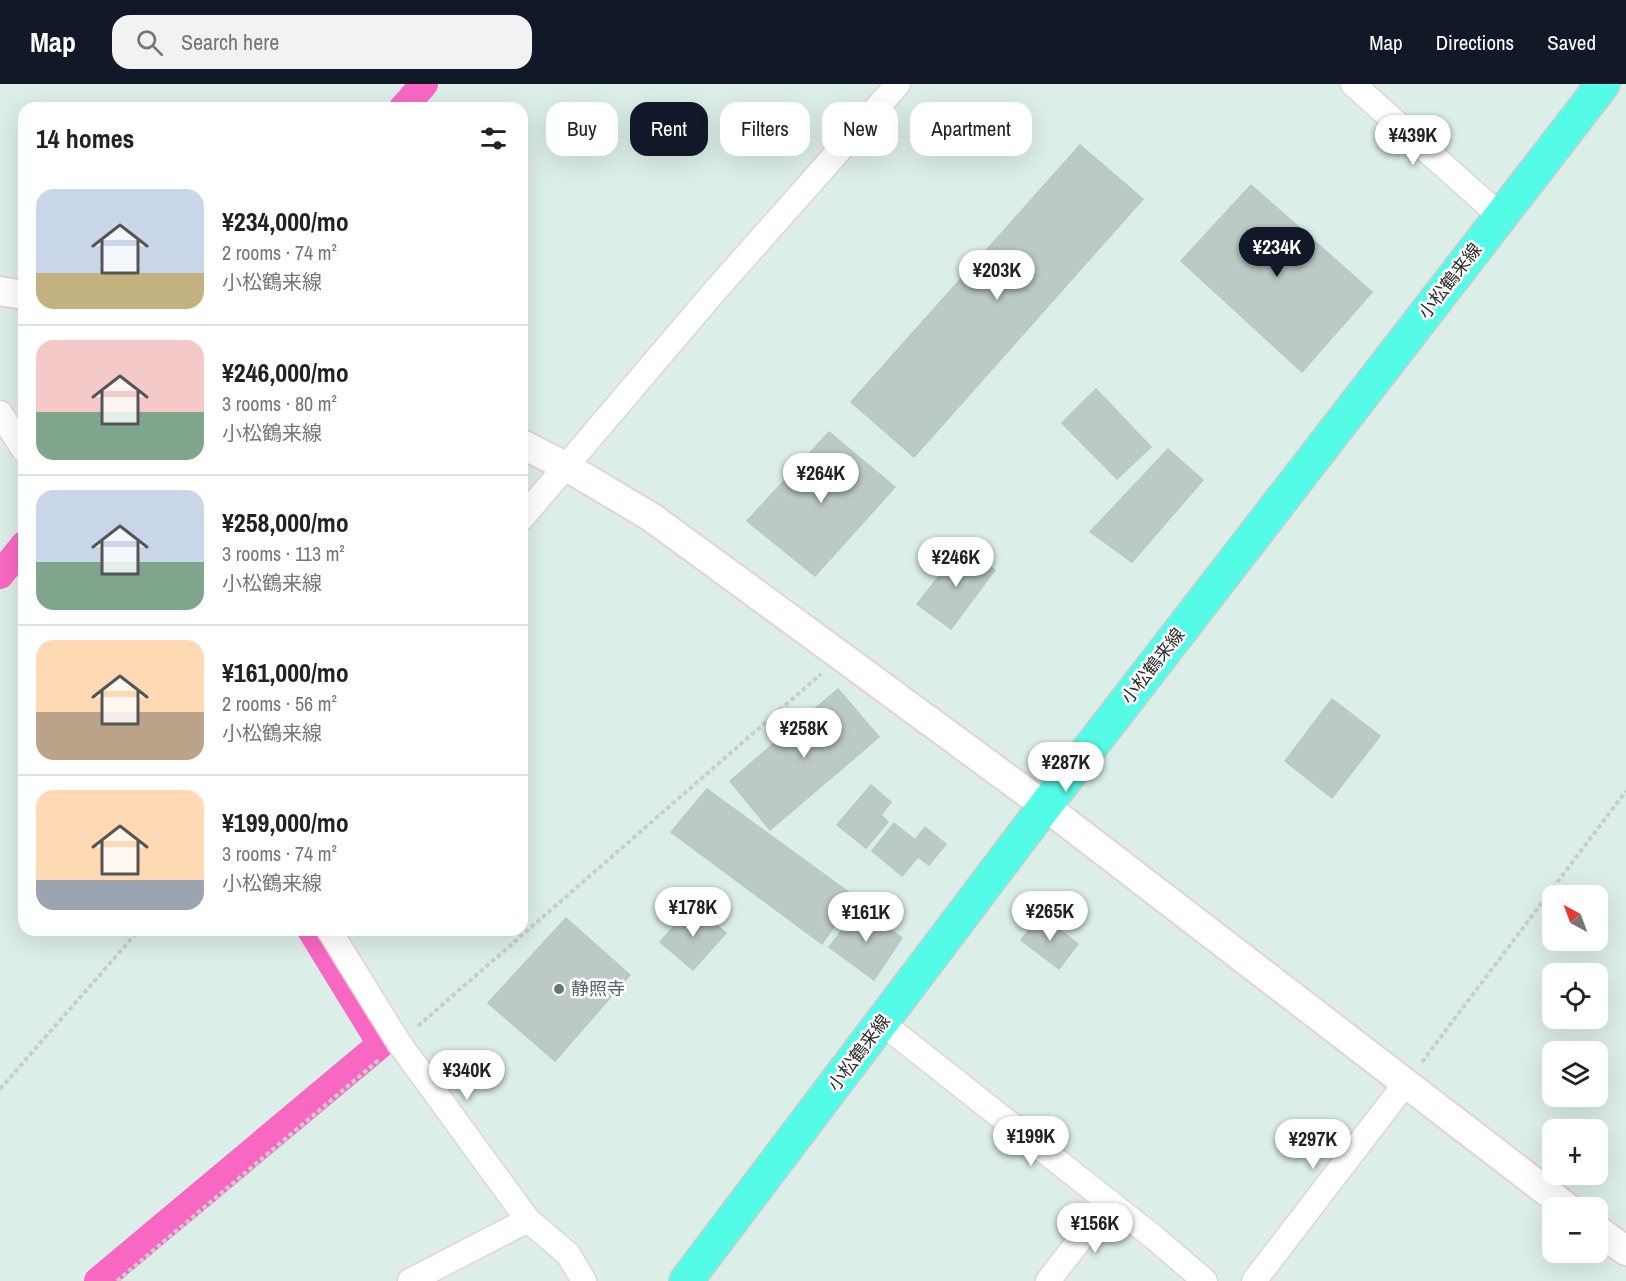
<!DOCTYPE html>
<html lang="en">
<head>
<meta charset="utf-8">
<style>
	body { margin:0; font-family:"Archivo Narrow","Noto Sans JP",sans-serif; background:#f2f2f2; color:#222; height:100vh; display:flex; flex-direction:column; font-size:22px; white-space:nowrap }
	* { box-sizing:border-box; margin:0 }
	p { font-size:20px; color:#767676 }
	.icon { flex:none; width:33px; height:33px; fill:none; stroke:currentColor; stroke-width:2; stroke-linecap:round; stroke-linejoin:round }
	.map { position:relative; flex:1; overflow:hidden }
	.details { position:absolute; left:18px; top:18px; width:510px; height:834px; display:flex; flex-direction:column; background:#fff; border-radius:18px; box-shadow:0 6px 24px #0002 }
	.details>* { flex:none }
	.hud { position:absolute; left:546px; top:18px; width:570px; height:54px; display:flex; gap:12px }
	.needle { width:39px; rotate:319deg }
	.buttons { position:absolute; left:1542px; top:801px; display:grid; gap:12px }
	.buttons a { display:grid; place-items:center; width:66px; height:66px; border-radius:12px; background:#fff; box-shadow:0 6px 24px #0002; font-size:30px }
	.price { position:absolute; translate:-50% -51px; padding:0 14px; border-radius:21px; background:#fff; color:#222; font-size:20px; line-height:39px; filter:drop-shadow(0 2px 3px #0008) }
	.price::after { content:''; position:absolute; left:50%; top:36px; width:18px; height:14px; margin-left:-9px; background:inherit; clip-path:polygon(0 0,100% 0,50% 100%) }
	.price.on { background:#111827; color:#fff }
	ul { padding:0; list-style:none }
	li { display:flex; align-items:center; gap:18px; height:150px; padding:0 18px }
	li+li { border-top:2px solid #e0e0e0 }
	li span { display:grid; place-items:center; flex:none; width:168px; height:120px; border-radius:18px; color:#555 }
	li>.icon { margin-inline-start:auto }
	span .icon { width:72px; height:72px; fill:#fffc; stroke-width:1 }
	li b { font-size:26px }
	h2 { display:flex; justify-content:space-between; align-items:center; height:72px; padding:0 18px; font-size:26px }
	.pill { padding:0 21px; border-radius:18px; background:#fff; box-shadow:0 6px 24px #0002; font-size:21px; line-height:54px }
	.pill.on { background:#111827; color:#fff }
	header { display:flex; align-items:center; gap:36px; box-sizing:border-box; height:84px; padding:0 30px; background:#111827; color:#fff }
	header strong { font-size:28px }
	nav { display:flex; gap:33px; margin-inline-start:auto; font-size:21px }
	.search { width:420px; height:54px; background:#f2f2f2; display:flex; align-items:center; gap:15px; box-sizing:border-box; padding:0 21px; border-radius:18px; color:#767676; font-size:22px }
	.map>svg:first-child { display:block }
	.lines { fill:none; stroke-linecap:round; stroke-linejoin:round }
	.canal { stroke:#f868c3; stroke-width:28 }
	.building { fill:#bccac5; stroke:#b6cac5; stroke-width:1.5 }
	.minor-casing { stroke:#e5d2d3; stroke-width:27 }
	.tertiary-casing { stroke:#e5d2d3; stroke-width:32 }
	.primary-casing { stroke:#ccc; stroke-width:36 }
	.path { stroke:#ccc; stroke-width:4; stroke-dasharray:4.5 3; stroke-linecap:butt }
	.minor { stroke:#fff; stroke-width:24 }
	.tertiary { stroke:#fff; stroke-width:28 }
	.primary { stroke:#54fbe6; stroke-width:33 }
	.worship-dot { fill:#6b7280; stroke:#fff; stroke-width:2 }
	.labels { text-anchor:middle; stroke-width:5; stroke-linejoin:round; paint-order:stroke }
	.street-label { font-size:18px; fill:#2b2b2b; stroke:#fff }
	.worship-label { font-size:18px; fill:#5b616d; stroke:#fff; text-anchor:start }
</style>
</head>
<body>
<header>
<strong>Map</strong>
<div class="search"><svg class="icon" aria-label="search" viewBox="0 0 24 24"><circle cx="10" cy="10" r="6"/><path d="M15 15l6 6"/></svg>Search here</div>
<nav><a>Map</a><a>Directions</a><a>Saved</a></nav>
</header>
<div class="map">
<svg width="1626" height="1197" viewBox="0 0 1626 1197">
	<rect width="100%" height="100%" fill="#dceee8"/>
	<g class="lines">
		<path class="canal" d="M403,24L424,0
			M0,491L24,461
			M98,1197L381,960L311,846"/>
	</g>
	<path class="building" d="M1080,61L1143,115L914,373L851,318Z
		M1251,101L1372,208L1302,288L1181,177Z
		M1096,305L1151,363L1117,395L1062,339Z
		M829,348L895,403L815,492L747,437Z
		M1168,365L1203,396L1132,478L1090,448Z
		M962,463L995,486L951,545L917,520Z
		M838,605L879,653L770,746L730,697Z
		M1332,615L1380,652L1332,714L1285,677Z
		M871,701L891,718L881,731L888,738L866,764L837,741Z
		M707,705L855,813L822,860L671,748Z
		M894,739L915,756L925,743L946,760L929,781L918,773L902,792L872,767Z
		M693,821L726,849L693,886L660,858Z
		M860,823L902,854L874,896L829,863Z
		M1041,831L1078,860L1059,885L1021,856Z
		M566,834L630,891L555,977L488,919Z"/>
	<g class="lines">
		<g class="minor-casing">
			<path id="minor" d="M1353,0L1500,132
				M0,329L24,366
				M522,434L714,208L898,0
				M329,846L399,959L528,1136L568,1170L584,1197
				M882,939L1156,1155L1205,1197
				M410,1197L528,1136
				M1048,1197L1109,1118
				M1254,1197L1405,1000"/>
		</g>
		<g class="tertiary-casing">
			<path id="tertiary" d="M0,207L24,211
				M522,360L567,383L651,433L841,572L1045,722L1568,1124
				M1598,1146L1626,1167"/>
		</g>
		<g class="primary-casing">
			<path id="primary" d="M686,1197L1045,722L1603,0"/>
		</g>
		<path class="path" d="M418,942L821,590
			M1422,978L1626,707
			M0,1005L139,846
			M117,1197L380,975"/>
		<use href="#minor" class="minor"/>
		<use href="#tertiary" class="tertiary"/>
		<use href="#primary" class="primary"/>
	</g>
	<circle class="worship-dot" cx="559" cy="905" r="6"/>
	<g class="labels">
		<g class="street-label">
			<text transform="translate(1450 197) rotate(-52)" y="6">小松鶴来線</text>
			<text transform="translate(1153 582) rotate(-52)" y="6">小松鶴来線</text>
			<text transform="translate(859 969) rotate(-53)" y="6">小松鶴来線</text>
		</g>
		<g class="worship-label">
			<text x="571" y="911">静照寺</text>
		</g>
	</g>
</svg>
<div class="buttons">
<a><svg class="needle" viewBox="-14 -14 28 28"><path d="M0-13l5 13h-10z" fill="#e53935"/><path d="M0 13l5-13h-10z" fill="#767676"/></svg></a>
<a><svg class="icon" aria-label="locate" viewBox="0 0 24 24"><circle cx="12" cy="12" r="6"/><path d="M12 2v4M12 18v4M2 12h4M18 12h4"/></svg></a>
<a><svg class="icon" aria-label="layers" viewBox="0 0 24 24"><path d="M12 4l9 5-9 5-9-5zM3 14l9 5 9-5"/></svg></a>
<a>+</a>
<a>−</a>
</div>
<b class="price" style="left:1413px;top:82px">¥439K</b>
<b class="price on" style="left:1277px;top:194px">¥234K</b>
<b class="price" style="left:997px;top:217px">¥203K</b>
<b class="price" style="left:821px;top:420px">¥264K</b>
<b class="price" style="left:956px;top:504px">¥246K</b>
<b class="price" style="left:804px;top:675px">¥258K</b>
<b class="price" style="left:1066px;top:709px">¥287K</b>
<b class="price" style="left:693px;top:854px">¥178K</b>
<b class="price" style="left:1050px;top:858px">¥265K</b>
<b class="price" style="left:866px;top:859px">¥161K</b>
<b class="price" style="left:467px;top:1017px">¥340K</b>
<b class="price" style="left:1031px;top:1083px">¥199K</b>
<b class="price" style="left:1313px;top:1086px">¥297K</b>
<b class="price" style="left:1095px;top:1170px">¥156K</b>
<div class="hud">
<a class="pill">Buy</a>
<a class="pill on">Rent</a>
<a class="pill">Filters</a>
<a class="pill">New</a>
<a class="pill">Apartment</a>
</div>
<section class="details">
<h2>14 homes<svg class="icon" aria-label="filters" viewBox="0 0 24 24"><path d="M4 7h16M4 17h16"/><circle cx="9" cy="7" r="2"/><circle cx="15" cy="17" r="2"/></svg></h2>
<ul>
<li><span style="background:linear-gradient(#c9d6e8 70%,#c2b280 0)"><svg class="icon" aria-label="home" viewBox="0 0 24 24"><path d="M3 11l9-7 9 7M6 9v11h12V9"/></svg></span><div><b>¥234,000/mo</b><p>2 rooms · 74 m²</p><p>小松鶴来線</p></div></li>
<li><span style="background:linear-gradient(#f6c9c9 60%,#7fa58c 0)"><svg class="icon" aria-label="home" viewBox="0 0 24 24"><path d="M3 11l9-7 9 7M6 9v11h12V9"/></svg></span><div><b>¥246,000/mo</b><p>3 rooms · 80 m²</p><p>小松鶴来線</p></div></li>
<li><span style="background:linear-gradient(#c9d6e8 60%,#7fa58c 0)"><svg class="icon" aria-label="home" viewBox="0 0 24 24"><path d="M3 11l9-7 9 7M6 9v11h12V9"/></svg></span><div><b>¥258,000/mo</b><p>3 rooms · 113 m²</p><p>小松鶴来線</p></div></li>
<li><span style="background:linear-gradient(#ffd9b3 60%,#b9a48a 0)"><svg class="icon" aria-label="home" viewBox="0 0 24 24"><path d="M3 11l9-7 9 7M6 9v11h12V9"/></svg></span><div><b>¥161,000/mo</b><p>2 rooms · 56 m²</p><p>小松鶴来線</p></div></li>
<li><span style="background:linear-gradient(#ffd9b3 75%,#9aa5b1 0)"><svg class="icon" aria-label="home" viewBox="0 0 24 24"><path d="M3 11l9-7 9 7M6 9v11h12V9"/></svg></span><div><b>¥199,000/mo</b><p>3 rooms · 74 m²</p><p>小松鶴来線</p></div></li>
</ul>
</section>
</div>
</body>
</html>
